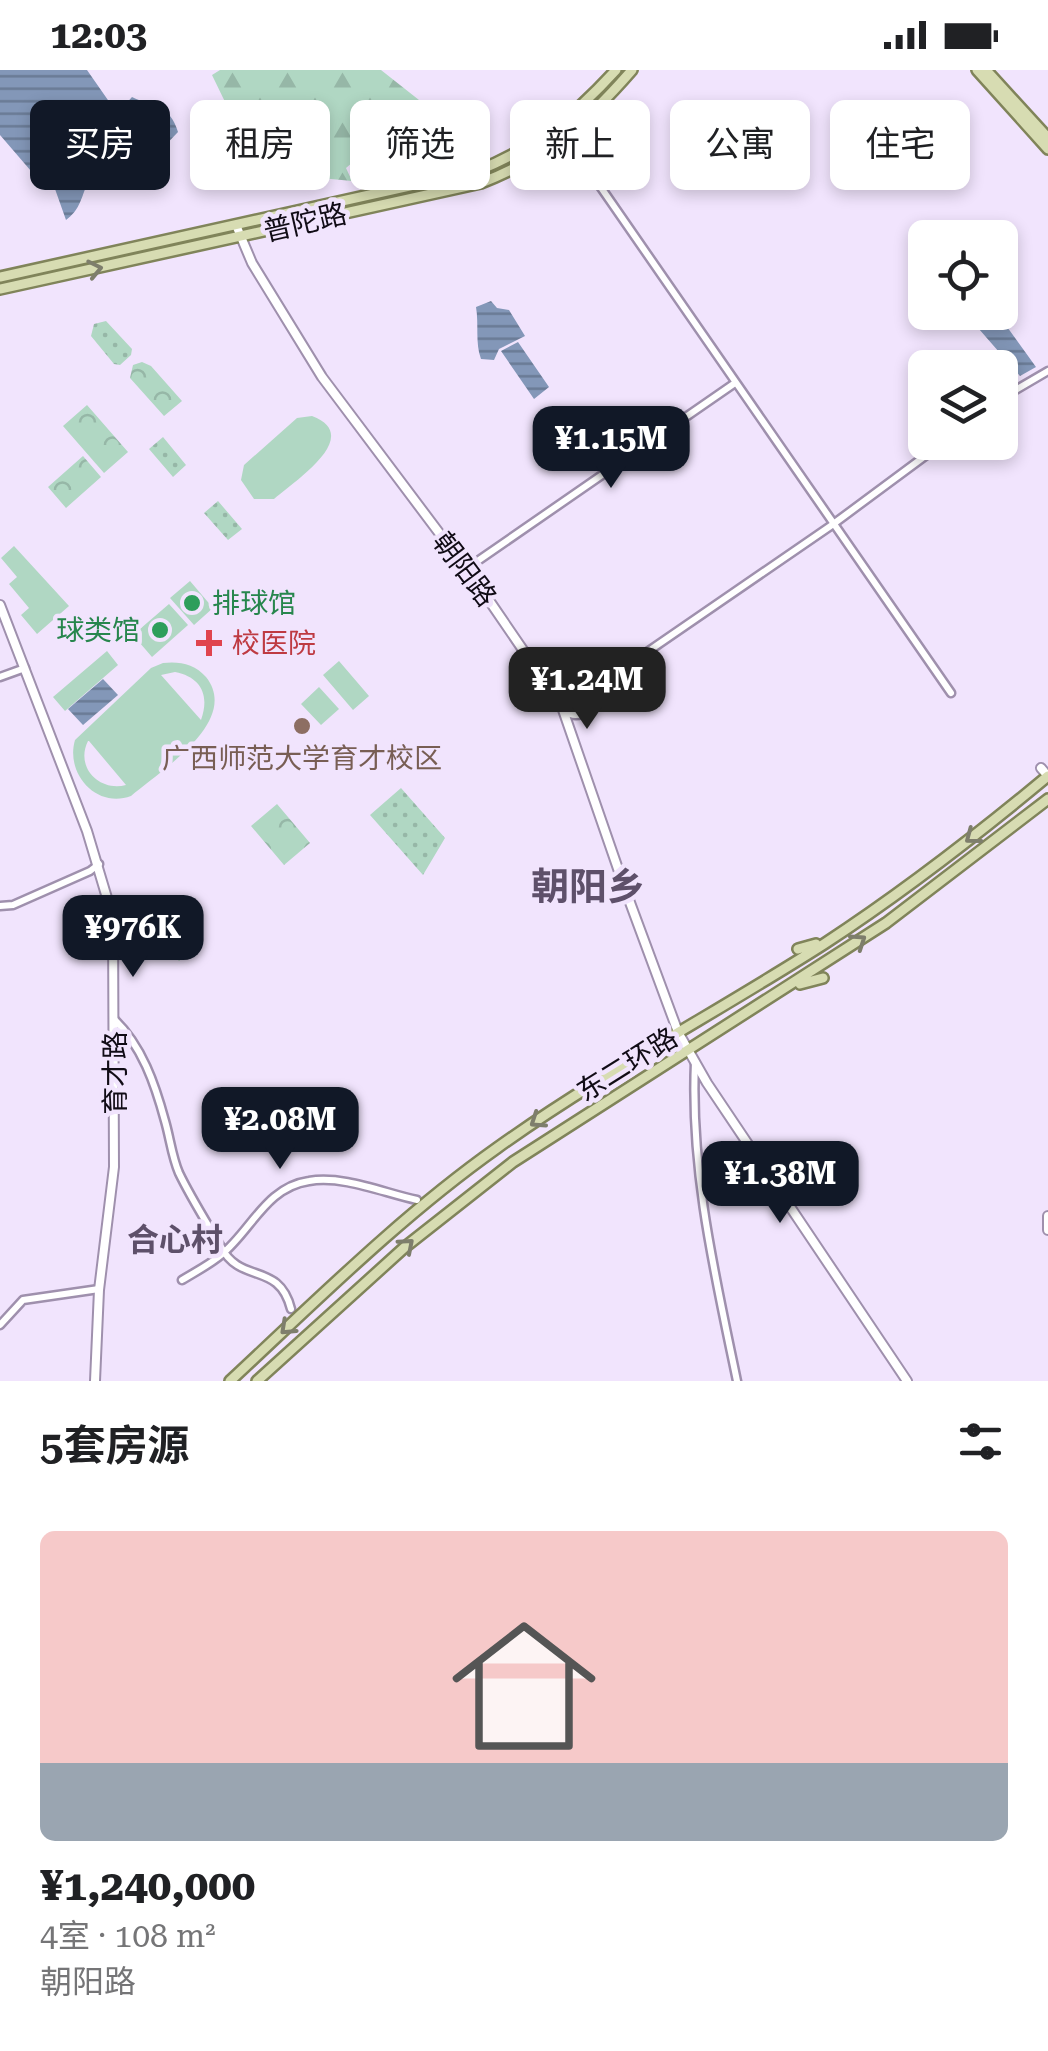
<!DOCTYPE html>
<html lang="zh">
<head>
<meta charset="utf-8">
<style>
	body { margin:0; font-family:"Roboto Serif","Noto Sans SC",serif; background:#f6f6f6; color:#202124; height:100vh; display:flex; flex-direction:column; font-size:38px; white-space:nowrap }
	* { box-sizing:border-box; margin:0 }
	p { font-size:32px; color:#757577 }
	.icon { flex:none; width:55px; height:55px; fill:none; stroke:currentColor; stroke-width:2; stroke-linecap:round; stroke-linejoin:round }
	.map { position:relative; height:1311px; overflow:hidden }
	.drawer { display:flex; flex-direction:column; background:#fff; flex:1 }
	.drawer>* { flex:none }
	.guide { position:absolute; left:30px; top:30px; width:990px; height:90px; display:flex; gap:20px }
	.controls { position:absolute; left:908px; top:150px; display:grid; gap:20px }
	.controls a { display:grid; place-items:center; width:110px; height:110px; border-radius:15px; background:#fff; box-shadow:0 5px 15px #0003; font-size:50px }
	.price { position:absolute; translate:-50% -85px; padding:0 22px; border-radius:20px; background:#111827; color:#fff; font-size:32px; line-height:65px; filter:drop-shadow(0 2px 5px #0008) }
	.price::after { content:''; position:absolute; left:50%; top:60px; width:30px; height:22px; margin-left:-15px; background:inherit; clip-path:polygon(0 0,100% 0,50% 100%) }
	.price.active { background:#222; color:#fff }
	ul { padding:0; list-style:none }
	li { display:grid; align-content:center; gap:20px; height:530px; padding:0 40px }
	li+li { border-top:2px solid #e0e0e0 }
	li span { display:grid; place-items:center; height:310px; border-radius:15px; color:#555 }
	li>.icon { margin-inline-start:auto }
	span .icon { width:180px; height:180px; fill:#fffc; stroke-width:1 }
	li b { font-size:42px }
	h2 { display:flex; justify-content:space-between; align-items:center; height:120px; padding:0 40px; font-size:42px }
	.chip { padding:0 35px; border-radius:15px; background:#fff; box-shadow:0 5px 15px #0003; font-size:35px; line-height:90px }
	.chip.active { background:#111827; color:#fff }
	.status { display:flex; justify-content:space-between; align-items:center; height:70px; padding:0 50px; background:#fff; direction:ltr }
	.status svg { height:28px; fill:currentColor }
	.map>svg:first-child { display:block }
	.grass { fill:url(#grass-dots) }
	.forest { fill:url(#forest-firs) }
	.park { fill:url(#park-crowns) }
	.garden { fill:#b0d7c3; fill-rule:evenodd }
	.water { fill:url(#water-rules) }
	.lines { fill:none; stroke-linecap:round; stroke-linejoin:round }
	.minor-casing { stroke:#9f90ad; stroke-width:11 }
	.tertiary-casing { stroke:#9f90ad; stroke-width:12 }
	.secondary-casing { stroke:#9f90ad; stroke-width:12 }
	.primary-casing { stroke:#80845a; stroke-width:14 }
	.minor { stroke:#fff; stroke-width:6 }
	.tertiary { stroke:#fff; stroke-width:8 }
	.secondary { stroke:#fff; stroke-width:8 }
	.primary { stroke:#d7dcb2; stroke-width:9 }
	.oneway { stroke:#7e7e6c }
	.leisure-dot { fill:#2e9e5b; stroke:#f1e4fd; stroke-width:4 }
	.health-dot { fill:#e0444e; stroke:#f1e4fd; stroke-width:4 }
	.education-dot { fill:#8d6e63; stroke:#f1e4fd; stroke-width:4 }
	.labels { text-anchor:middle; stroke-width:9; stroke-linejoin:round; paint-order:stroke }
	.street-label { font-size:28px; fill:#110c16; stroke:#f1e4fd }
	.leisure-label { font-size:28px; fill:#27864d; stroke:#f1e4fd; text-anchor:start }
	.health-label { font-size:28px; fill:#be3a42; stroke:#f1e4fd; text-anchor:start }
	.education-label { font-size:28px; fill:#785e54; stroke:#f1e4fd }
	.quarter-label { font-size:32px; font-weight:bold; fill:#5e506a; stroke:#f1e4fd }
	.district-label { font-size:38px; font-weight:bold; fill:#5e506a; stroke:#f1e4fd }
</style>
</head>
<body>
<div class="status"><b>12:03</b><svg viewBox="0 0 49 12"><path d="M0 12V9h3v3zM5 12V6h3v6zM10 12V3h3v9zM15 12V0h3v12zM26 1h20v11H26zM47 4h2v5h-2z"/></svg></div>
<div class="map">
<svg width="1048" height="1311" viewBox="0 0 1048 1311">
	<defs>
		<pattern id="grass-dots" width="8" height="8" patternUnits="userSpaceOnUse" patternTransform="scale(2.5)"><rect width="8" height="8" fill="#b0d7c3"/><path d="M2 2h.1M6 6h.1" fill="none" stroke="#96b7a7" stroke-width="1.8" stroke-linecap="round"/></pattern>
		<pattern id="forest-firs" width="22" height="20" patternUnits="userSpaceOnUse" patternTransform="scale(2.5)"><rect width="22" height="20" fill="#b0d7c3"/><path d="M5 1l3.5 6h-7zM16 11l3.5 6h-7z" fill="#96b7a7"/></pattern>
		<pattern id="park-crowns" width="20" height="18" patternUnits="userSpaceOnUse" patternTransform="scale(2.5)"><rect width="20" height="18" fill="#b0d7c3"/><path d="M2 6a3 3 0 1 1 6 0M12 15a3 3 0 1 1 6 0" fill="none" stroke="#96b7a7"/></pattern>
		<pattern id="water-rules" width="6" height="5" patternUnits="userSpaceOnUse" patternTransform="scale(2.5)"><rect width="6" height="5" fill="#8397b8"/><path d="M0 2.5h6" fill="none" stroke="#6a7a95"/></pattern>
	</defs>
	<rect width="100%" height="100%" fill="#f1e4fd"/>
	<path class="grass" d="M106,251L132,279L131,285L120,295L114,294L91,266L94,254Z
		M163,367L186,395L173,407L149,379Z
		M218,431L242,459L228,470L204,443Z
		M401,718L445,768L423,805L370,745Z"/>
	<path class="forest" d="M220,0H381L419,30L445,42L448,67L439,81L353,92L346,98L352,111L310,107L257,71L227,36L212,5Z"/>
	<path class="park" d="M142,292L151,296L182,331L164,346L130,308L133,295Z
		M87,335L128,382L104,403L63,356Z
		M83,386L101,407L66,438L48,417Z
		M277,734L310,773L284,795L251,756Z"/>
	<path class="garden" d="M312,346C365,366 293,412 274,429H254L241,410L244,395L297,348Z
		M14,476L69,536L37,564L21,545L29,538L9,514L17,507L1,488Z
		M190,511L213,538L194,555L170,528Z
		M169,534L188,555L152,587L133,565Z
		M107,581L118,595L65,641L53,627Z
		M339,591L369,626L353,640L323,605Z
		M163,593C179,591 195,594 206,607C241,651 160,701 131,726C97,739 65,704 75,670L151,598ZM175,602C201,607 210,625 201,650L161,605ZM88,671H89L126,715C99,722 75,697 88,671Z
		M319,617L339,639L321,655L301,634Z
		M169,835L201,872L179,891L147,855Z"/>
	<path class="water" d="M0,0H87L110,33L123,37L132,27C155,38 170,35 178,62L157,84L145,86L123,102L115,98C76,100 92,132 66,150L55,119L37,108L0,65Z
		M491,231L497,238L509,240L525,266L499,279L494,290L481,289C475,273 479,254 476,237Z
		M965,243H997L1036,297L1020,306Z
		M518,272L549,317L534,329L501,281Z
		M103,609L118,625L83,655L68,639Z"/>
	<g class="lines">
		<g class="minor-casing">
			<path id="minor" d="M566,67L951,623
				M1000,329L1048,301
				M466,499L735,313
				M0,607L25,598
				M561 630a15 15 0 1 1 30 0a15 15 0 1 1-30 0Z
				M589,622L832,455L944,372
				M0,836L13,835L90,801L99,794
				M114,949C142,976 155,1014 165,1051C170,1068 172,1087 179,1103C191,1128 207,1153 221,1177C241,1215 279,1191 291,1239
				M695,992C690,1100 715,1205 737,1311
				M182,1210C195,1202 209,1195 221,1185C251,1161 266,1117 309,1111C343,1105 384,1123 417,1130
				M0,1255L23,1230L99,1219"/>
		</g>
		<g class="tertiary-casing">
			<path id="tertiary" d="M236,155L252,193L322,307L482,520L562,637L625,819L678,962L707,1013L907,1311
				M1041,698L1048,706
				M1048,1146V1160"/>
		</g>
		<g class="secondary-casing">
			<path id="secondary" d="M0,535L87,761L113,848L114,1097L99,1220L95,1311"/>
		</g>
		<g class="primary-casing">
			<path id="primary" d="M977,0L1048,79
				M986,0L1048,68
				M0,207L477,101C535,78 575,45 616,0
				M0,219L481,113C547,87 586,53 632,0
				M798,879L816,874
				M800,914L823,908
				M230,1311C316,1231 401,1146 497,1078C602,1003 716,943 824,874C902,823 977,765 1048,706
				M257,1311L405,1177L513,1092L886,853L1048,729"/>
		</g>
		<use href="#minor" class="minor"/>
		<use href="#tertiary" class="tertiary"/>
		<use href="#secondary" class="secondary"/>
		<use href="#primary" class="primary"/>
	</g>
	<defs><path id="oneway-chevron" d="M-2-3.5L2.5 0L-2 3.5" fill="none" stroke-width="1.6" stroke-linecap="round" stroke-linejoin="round" transform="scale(2.5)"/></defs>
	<g class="oneway">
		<use href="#oneway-chevron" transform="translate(95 199) rotate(-12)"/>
		<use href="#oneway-chevron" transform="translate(972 767) rotate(143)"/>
		<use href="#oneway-chevron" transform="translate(859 871) rotate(-34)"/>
		<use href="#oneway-chevron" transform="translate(537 1051) rotate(146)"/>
		<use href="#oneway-chevron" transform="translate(407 1175) rotate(-41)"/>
		<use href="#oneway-chevron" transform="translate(287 1258) rotate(137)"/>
	</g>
	<g class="leisure-dot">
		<circle cx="192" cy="533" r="10"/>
		<circle cx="160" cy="560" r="10"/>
	</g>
	<path class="health-dot" d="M204 558h10v10h10v10h-10v10h-10v-10h-10v-10h10z"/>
	<circle class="education-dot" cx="302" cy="656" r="10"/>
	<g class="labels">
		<g class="street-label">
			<text transform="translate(305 152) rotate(-13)" y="10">普陀路</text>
			<text transform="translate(465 499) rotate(53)" y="10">朝阳路</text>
			<text transform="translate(627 994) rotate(-32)" y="10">东二环路</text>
			<text transform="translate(115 1003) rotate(-90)" y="10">育才路</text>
		</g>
		<g class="leisure-label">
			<text x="212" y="543">排球馆</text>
			<text x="140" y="570" text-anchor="end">球类馆</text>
		</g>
		<g class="health-label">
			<text x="232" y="583">校医院</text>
		</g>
		<g class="education-label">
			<text x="302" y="698">广西师范大学育才校区</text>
		</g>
		<g class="quarter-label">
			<text x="175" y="1181">合心村</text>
		</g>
		<g class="district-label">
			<text x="588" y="830">朝阳乡</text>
		</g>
	</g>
</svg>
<div class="controls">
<a><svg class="icon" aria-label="locate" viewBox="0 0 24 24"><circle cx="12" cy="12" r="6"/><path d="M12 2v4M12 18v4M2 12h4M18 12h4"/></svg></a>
<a><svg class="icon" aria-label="layers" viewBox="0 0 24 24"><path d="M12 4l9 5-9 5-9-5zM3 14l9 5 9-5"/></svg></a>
</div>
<b class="price" style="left:611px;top:421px">¥1.15M</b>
<b class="price active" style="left:587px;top:662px">¥1.24M</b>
<b class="price" style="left:133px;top:910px">¥976K</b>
<b class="price" style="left:280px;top:1102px">¥2.08M</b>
<b class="price" style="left:780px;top:1156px">¥1.38M</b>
<div class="guide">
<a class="chip active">买房</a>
<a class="chip">租房</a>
<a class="chip">筛选</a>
<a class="chip">新上</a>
<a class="chip">公寓</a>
<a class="chip">住宅</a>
</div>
</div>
<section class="drawer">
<h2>5套房源<svg class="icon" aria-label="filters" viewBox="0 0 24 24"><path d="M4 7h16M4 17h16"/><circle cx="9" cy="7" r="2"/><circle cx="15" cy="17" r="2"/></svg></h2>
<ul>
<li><span style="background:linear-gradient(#f6c9c9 75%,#9aa5b1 0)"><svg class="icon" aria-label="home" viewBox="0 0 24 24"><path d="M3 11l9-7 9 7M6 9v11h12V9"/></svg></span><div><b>¥1,240,000</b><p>4室 · 108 m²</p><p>朝阳路</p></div></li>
</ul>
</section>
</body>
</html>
